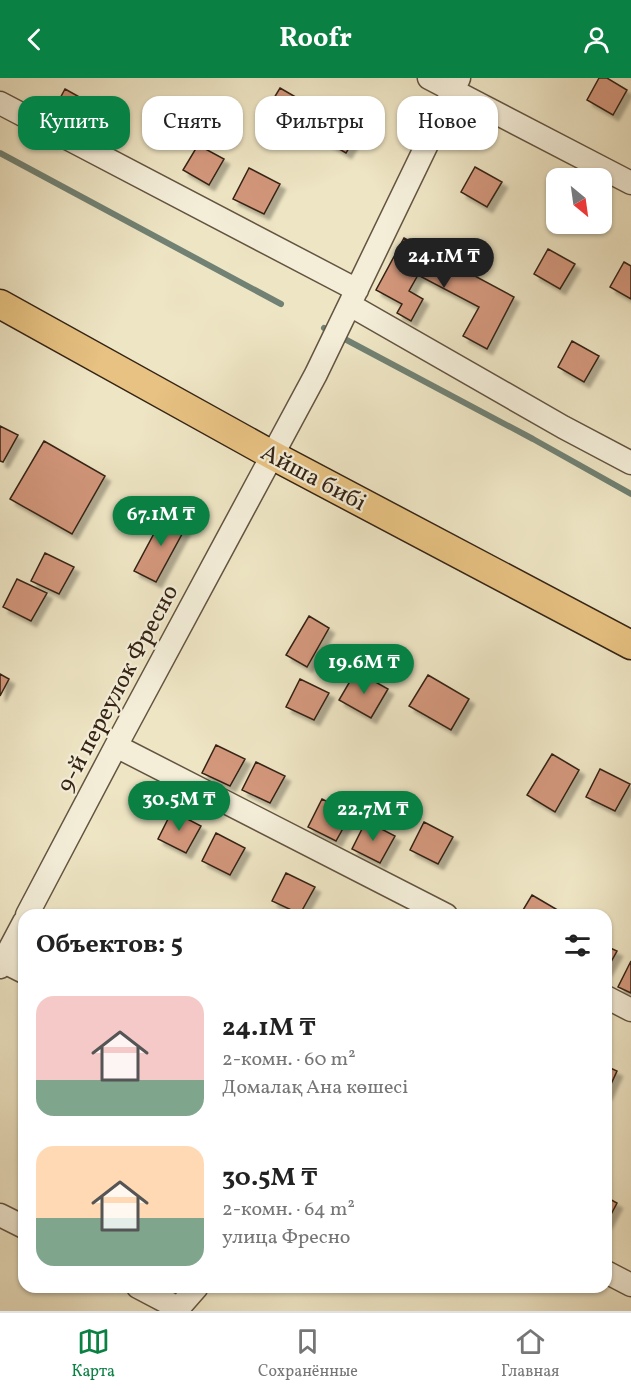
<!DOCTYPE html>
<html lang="ru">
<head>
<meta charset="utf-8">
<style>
	body { margin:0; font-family:Vollkorn,serif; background:#f2f2f2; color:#222; height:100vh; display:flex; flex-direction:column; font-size:22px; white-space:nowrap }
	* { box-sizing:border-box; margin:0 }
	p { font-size:20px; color:#767676 }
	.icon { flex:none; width:33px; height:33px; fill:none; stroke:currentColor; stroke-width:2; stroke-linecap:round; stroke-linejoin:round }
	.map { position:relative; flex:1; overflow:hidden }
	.details { position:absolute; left:18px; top:831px; width:594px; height:384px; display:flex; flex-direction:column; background:#fff; border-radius:18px; box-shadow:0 2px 4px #0004 }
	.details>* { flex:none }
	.hud { position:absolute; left:18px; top:18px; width:596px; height:54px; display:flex; gap:12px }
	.needle { width:39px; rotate:151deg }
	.buttons { position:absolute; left:546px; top:90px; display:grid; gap:12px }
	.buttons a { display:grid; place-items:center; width:66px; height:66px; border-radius:12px; background:#fff; box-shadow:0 2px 4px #0004; font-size:30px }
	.price { position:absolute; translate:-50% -51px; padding:0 14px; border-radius:21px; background:#0b8043; color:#fff; font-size:20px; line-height:39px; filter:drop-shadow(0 2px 3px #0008) }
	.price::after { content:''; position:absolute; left:50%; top:36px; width:18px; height:14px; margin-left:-9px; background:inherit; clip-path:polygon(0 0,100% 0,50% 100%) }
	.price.current { background:#222; color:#fff }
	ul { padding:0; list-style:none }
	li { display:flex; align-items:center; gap:18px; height:150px; padding:0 18px }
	li span { display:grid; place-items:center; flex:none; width:168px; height:120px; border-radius:18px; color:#555 }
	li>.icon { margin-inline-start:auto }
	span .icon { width:72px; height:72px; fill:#fffc; stroke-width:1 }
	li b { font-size:26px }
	h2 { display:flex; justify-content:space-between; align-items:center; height:72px; padding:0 18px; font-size:26px }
	.pill { padding:0 21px; border-radius:18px; background:#fff; box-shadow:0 2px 4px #0004; font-size:21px; line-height:54px }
	.pill.current { background:#0b8043; color:#fff }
	header { display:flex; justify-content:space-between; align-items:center; height:78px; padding:0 18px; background:#0b8043; color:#fff; font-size:27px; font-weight:700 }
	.menu { display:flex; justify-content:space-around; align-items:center; height:84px; border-top:2px solid #e0e0e0; background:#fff; font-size:16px; color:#767676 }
	.menu a { display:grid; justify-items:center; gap:3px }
	.menu .current { color:#0b8043 }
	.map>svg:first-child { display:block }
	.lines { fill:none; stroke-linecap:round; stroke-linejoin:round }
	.stream { stroke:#718173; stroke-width:6 }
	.building { fill:#d3977c; stroke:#352415; stroke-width:1.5; filter:url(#shadow) }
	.minor-casing { stroke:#635441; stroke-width:25 }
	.major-casing { stroke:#352415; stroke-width:31 }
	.minor { stroke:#f4eed9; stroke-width:22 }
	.major { stroke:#e7c282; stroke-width:28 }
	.labels { text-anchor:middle; stroke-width:4.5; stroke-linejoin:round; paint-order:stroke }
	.street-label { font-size:24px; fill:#352415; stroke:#f4eed9 }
</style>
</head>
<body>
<header><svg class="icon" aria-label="back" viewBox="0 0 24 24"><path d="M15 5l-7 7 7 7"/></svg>Roofr<svg class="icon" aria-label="person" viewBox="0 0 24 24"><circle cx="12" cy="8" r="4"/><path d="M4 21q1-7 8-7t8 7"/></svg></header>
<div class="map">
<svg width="631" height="1233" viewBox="0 0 631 1233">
	<defs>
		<filter id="shadow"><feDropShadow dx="5.5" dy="5.5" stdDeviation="1.5" flood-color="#0004"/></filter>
	</defs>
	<rect width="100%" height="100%" fill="#eee5c4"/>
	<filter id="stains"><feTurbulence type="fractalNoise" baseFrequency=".00333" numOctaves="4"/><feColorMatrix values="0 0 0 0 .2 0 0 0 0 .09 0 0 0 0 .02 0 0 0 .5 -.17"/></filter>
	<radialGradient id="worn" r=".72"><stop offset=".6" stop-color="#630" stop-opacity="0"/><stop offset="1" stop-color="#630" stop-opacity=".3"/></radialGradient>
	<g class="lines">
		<path class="stream" d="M0,75L281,226
			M324,250L533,361L631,416"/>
	</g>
	<path class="building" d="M599,0H607L627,12L613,37L587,22Z
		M280,10L306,25L291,50L265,35Z
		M65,11L92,26L77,52L51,37Z
		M335,35L361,50L346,75L320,60Z
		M198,67L224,81L209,107L183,92Z
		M475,89L502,104L487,129L461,114Z
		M249,90L280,106L264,136L233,121Z
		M404,160L514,219L487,271L463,258L479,229L418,197L409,213L423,221L411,243L397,235L402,226L376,212Z
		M548,171L575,186L560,211L534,196Z
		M624,184L631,188V221L610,209Z
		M572,263L599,278L584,304L558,289Z
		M0,348L18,357L3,384L0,383Z
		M44,363L105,398L72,456L10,421Z
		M166,433L188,445L156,504L134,493Z
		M45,475L74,489L59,516L31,503Z
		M17,501L47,515L31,543L3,529Z
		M309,538L329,550L307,589L286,577Z
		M356,593L388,611L371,640L339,622Z
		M0,596L9,601L0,618Z
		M428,597L469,621L451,652L409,628Z
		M300,601L329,615L314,642L286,629Z
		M216,667L245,681L230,708L202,695Z
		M552,676L579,692L555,734L527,717Z
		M256,684L285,698L270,725L242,712Z
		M600,691L630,706L615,733L586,719Z
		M322,721L351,736L336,763L308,749Z
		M172,733L201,748L186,775L158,761Z
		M366,743L395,758L380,785L352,771Z
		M424,744L453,759L438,786L410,772Z
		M216,755L245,770L230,797L202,783Z
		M286,795L315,809L300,836L272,823Z
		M532,817L561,834L559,837H520Z
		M606,868L617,873L606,893Z
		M631,883V915L618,909Z
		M606,988L617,993L606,1017Z
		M606,1119L617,1125L606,1146Z"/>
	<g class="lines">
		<g class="minor-casing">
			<path id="minor" d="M429,0L631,105
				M0,25L357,212
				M350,227L563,349L631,385
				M116,668L446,837
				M27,837L116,668L316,296L459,0
				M0,882L24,894
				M0,889L24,844
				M606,919L631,932
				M0,1137L24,1149
				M606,1194L631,1207
				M138,1209L178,1230
				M176,1233L197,1209"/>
		</g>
		<g class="major-casing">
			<path id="major" d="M0,226L272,377L631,567"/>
		</g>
		<use href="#minor" class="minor"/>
		<use href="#major" class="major"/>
	</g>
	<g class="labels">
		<g class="street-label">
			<text transform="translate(314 399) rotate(28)" y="8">Айша бибі</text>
			<text transform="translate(117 610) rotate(-62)" y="8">9-й переулок Фресно</text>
		</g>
	</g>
	<rect width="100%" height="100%" filter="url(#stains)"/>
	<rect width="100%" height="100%" fill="url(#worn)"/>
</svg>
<div class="buttons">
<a><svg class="needle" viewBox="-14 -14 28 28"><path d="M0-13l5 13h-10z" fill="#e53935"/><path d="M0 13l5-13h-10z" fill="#767676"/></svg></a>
</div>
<b class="price current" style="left:444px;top:211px">24.1M ₸</b>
<b class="price" style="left:161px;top:469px">67.1M ₸</b>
<b class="price" style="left:364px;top:617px">19.6M ₸</b>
<b class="price" style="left:179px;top:754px">30.5M ₸</b>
<b class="price" style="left:373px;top:764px">22.7M ₸</b>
<div class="hud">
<a class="pill current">Купить</a>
<a class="pill">Снять</a>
<a class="pill">Фильтры</a>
<a class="pill">Новое</a>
</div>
<section class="details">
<h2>Объектов: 5<svg class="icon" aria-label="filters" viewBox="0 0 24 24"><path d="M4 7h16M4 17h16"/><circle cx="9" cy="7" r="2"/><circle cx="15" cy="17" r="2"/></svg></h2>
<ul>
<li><span style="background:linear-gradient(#f6c9c9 70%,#7fa58c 0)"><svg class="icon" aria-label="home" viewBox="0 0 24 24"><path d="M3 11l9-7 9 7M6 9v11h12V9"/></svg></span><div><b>24.1M ₸</b><p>2-комн. · 60 m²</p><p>Домалақ Ана көшесі</p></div></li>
<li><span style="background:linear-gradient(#ffd9b3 60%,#7fa58c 0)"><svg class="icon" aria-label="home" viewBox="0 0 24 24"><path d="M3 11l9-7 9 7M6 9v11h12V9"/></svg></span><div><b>30.5M ₸</b><p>2-комн. · 64 m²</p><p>улица Фресно</p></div></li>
</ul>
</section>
</div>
<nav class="menu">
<a class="current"><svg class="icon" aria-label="map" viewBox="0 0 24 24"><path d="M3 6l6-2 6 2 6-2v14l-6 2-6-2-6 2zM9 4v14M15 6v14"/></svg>Карта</a>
<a><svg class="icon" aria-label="saved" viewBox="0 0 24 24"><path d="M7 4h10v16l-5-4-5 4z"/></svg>Сохранённые</a>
<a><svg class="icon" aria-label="home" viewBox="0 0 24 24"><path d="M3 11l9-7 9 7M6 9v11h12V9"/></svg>Главная</a>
</nav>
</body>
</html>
